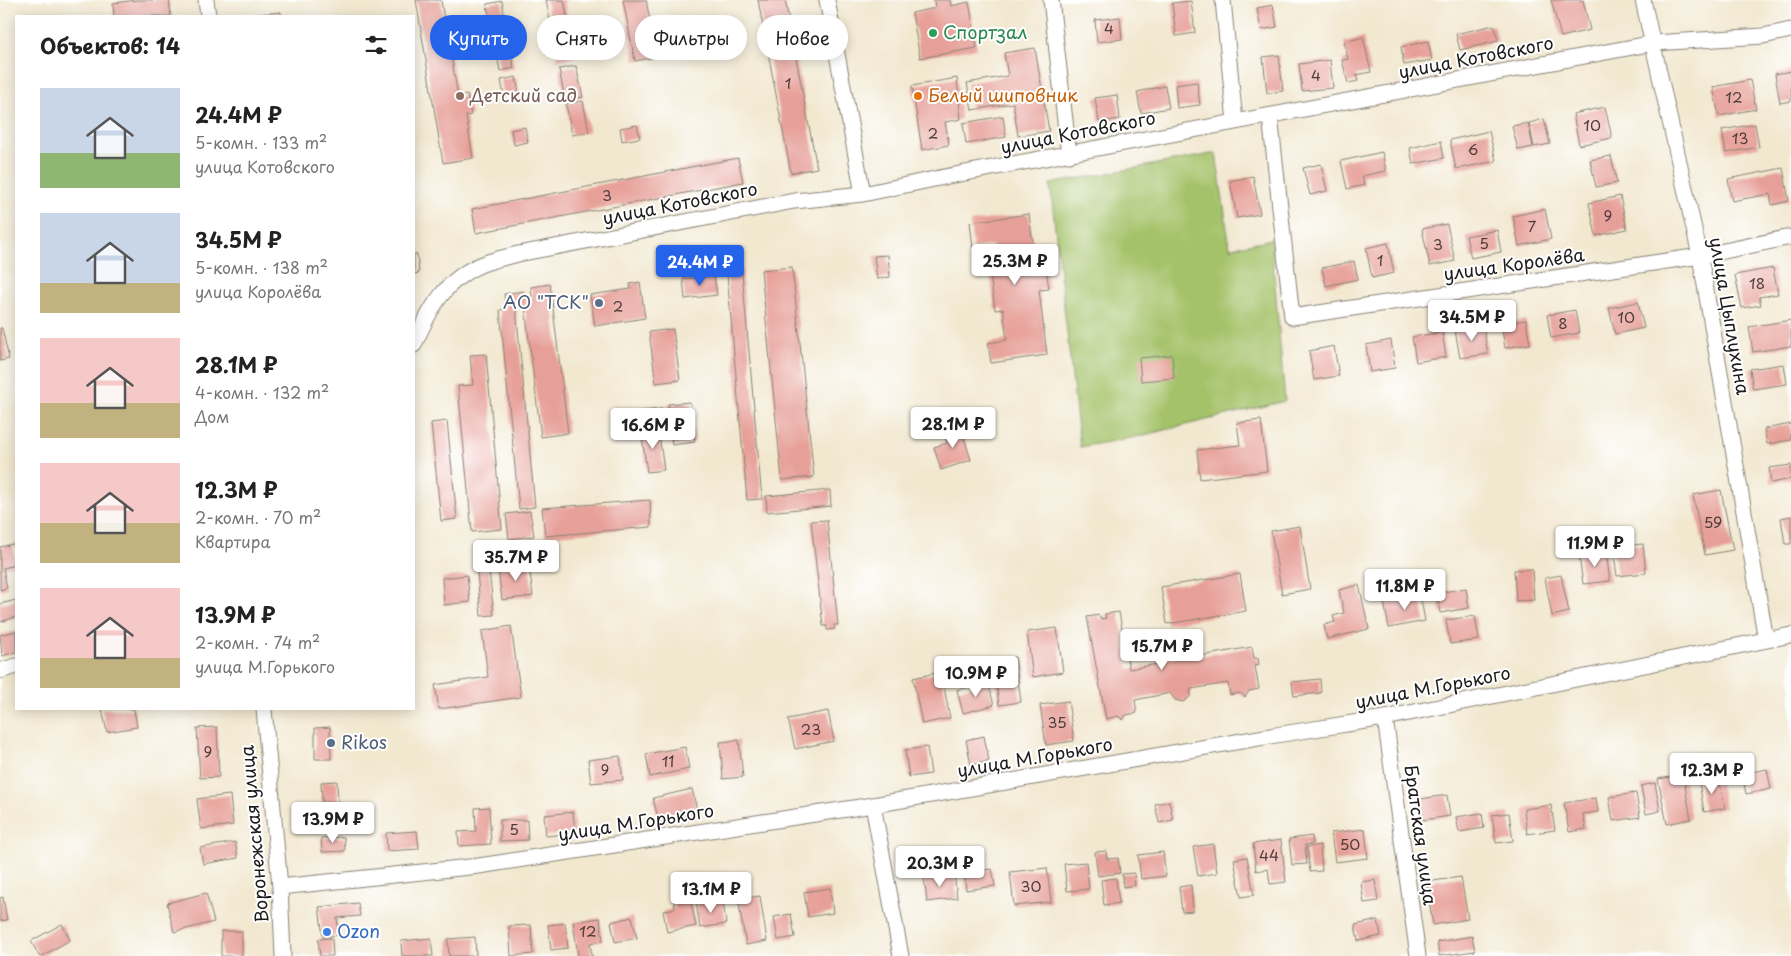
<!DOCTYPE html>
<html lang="ru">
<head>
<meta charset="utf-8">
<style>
	body { margin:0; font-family:"Playpen Sans",sans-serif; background:#f6f6f6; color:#222; height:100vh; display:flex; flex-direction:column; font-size:19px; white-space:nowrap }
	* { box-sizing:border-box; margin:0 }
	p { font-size:16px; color:#767676 }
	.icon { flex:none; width:28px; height:28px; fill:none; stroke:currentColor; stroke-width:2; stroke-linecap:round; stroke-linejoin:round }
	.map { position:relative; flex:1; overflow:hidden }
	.drawer { position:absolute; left:15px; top:15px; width:400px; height:695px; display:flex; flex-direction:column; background:#fff; border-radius:0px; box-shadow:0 2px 12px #0003 }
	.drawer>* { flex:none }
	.banner { position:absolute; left:430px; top:15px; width:475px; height:45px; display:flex; gap:10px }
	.price { position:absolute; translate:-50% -42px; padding:0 11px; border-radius:5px; background:#fff; color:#222; font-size:16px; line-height:32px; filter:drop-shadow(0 1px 2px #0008) }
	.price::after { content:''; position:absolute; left:50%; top:30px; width:15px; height:11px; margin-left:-8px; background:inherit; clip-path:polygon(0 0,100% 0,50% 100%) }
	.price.current { background:#2563eb; color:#fff }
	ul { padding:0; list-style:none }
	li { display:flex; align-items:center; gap:15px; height:125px; padding:0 25px }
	li span { display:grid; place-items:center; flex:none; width:140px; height:100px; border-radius:0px; color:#555 }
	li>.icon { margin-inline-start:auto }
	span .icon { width:60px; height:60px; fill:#fffc; stroke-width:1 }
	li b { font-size:21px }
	h2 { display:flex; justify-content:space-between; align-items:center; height:60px; padding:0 25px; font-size:21px }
	.pill { padding:0 18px; border-radius:22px; background:#fff; box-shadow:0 2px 12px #0003; font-size:18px; line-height:45px }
	.pill.current { background:#2563eb; color:#fff }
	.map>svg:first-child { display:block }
	.green { fill:#a4c269; stroke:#606f42 }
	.building { fill:#e7a099 }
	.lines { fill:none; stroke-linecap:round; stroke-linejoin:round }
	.minor-casing { stroke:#878276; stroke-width:17 }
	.minor { stroke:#fff; stroke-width:15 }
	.leisure-dot { fill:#2e9e5b; stroke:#fff; stroke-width:2 }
	.education-dot { fill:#8d6e63; stroke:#fff; stroke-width:2 }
	.food-dot { fill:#e8710a; stroke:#fff; stroke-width:2 }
	.service-dot { fill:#5c6f8a; stroke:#fff; stroke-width:2 }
	.shop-dot { fill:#3f7fe0; stroke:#fff; stroke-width:2 }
	.labels { text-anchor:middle; stroke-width:4; stroke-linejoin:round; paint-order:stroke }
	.number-label { font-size:15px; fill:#4f3d3b }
	.leisure-label { font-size:18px; fill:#27864d; stroke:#fff; text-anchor:start }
	.street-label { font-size:18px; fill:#1c1c1c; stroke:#fff }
	.education-label { font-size:18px; fill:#785e54; stroke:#fff; text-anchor:start }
	.food-label { font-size:18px; fill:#c56008; stroke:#fff; text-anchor:start }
	.service-label { font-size:18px; fill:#4e5e75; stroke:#fff; text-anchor:end }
	.shop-label { font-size:18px; fill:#366cbe; stroke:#fff; text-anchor:start }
</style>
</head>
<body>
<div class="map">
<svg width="1791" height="956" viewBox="0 0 1791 956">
	<rect width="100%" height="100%" fill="#fff"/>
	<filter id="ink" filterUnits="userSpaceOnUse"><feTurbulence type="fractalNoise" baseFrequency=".02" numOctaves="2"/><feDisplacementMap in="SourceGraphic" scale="10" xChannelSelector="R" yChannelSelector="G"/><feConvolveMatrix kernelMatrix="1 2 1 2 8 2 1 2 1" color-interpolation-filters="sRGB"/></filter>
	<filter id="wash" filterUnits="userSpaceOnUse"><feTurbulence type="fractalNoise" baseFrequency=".0096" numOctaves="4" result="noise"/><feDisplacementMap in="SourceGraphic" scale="20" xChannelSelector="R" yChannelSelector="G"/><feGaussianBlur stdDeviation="1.12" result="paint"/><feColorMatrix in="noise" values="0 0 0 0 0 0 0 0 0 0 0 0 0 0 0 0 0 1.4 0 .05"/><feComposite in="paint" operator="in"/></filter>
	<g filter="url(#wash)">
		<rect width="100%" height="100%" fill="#f2e8d0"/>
		<path class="green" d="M1216,153L1230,248L1271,239L1285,401L1136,437L1080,447L1050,184Z"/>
		<g id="blocks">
			<path class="building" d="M137,0H169L171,16H114L113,3Z
				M416,0H441L446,33L452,32L453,43H449L458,97L467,95L471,115L466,116L473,158L443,163Z
				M546,0H564L568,21L551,25Z
				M623,0H646L657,57L635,61Z
				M758,0H785L817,168L791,173Z
				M934,0H950L951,6L969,2L977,48L920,58L912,13L935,8Z
				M1551,0H1583L1590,30L1561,37Z
				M502,1L505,19L490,22L487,4Z
				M1191,1L1195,33L1176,36L1172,3Z
				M1273,5L1277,27L1261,30L1257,8Z
				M281,12V16H261V14Z
				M1120,17L1122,39L1097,42L1095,20Z
				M717,23L720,47L706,49L702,25Z
				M568,25L575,57L558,60L551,29Z
				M1494,25L1498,41L1460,50L1456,34Z
				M1363,37L1371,72L1356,75L1358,81L1348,83L1342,60L1348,59L1344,42Z
				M1428,41L1432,60L1404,65L1401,47Z
				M1035,48L1049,131L1018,136L1013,103L972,110L967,83L1008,76L1004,53Z
				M511,52L514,68L500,71L497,55Z
				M1279,55L1283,91L1267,93L1263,57Z
				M1330,60L1333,88L1302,91L1299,64Z
				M576,66L583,97L565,100L559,69Z
				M1791,71V101L1780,103L1775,74Z
				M516,77L519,93L504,96L501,80Z
				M957,78L961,119L945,122L949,145L922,150L912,86Z
				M1750,80L1756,109L1719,116L1713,87Z
				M1197,82L1200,105L1177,108L1175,85Z
				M1165,86L1169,108L1141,113L1137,92Z
				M1117,95L1120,119L1099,122L1095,98Z
				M583,101L589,132L572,135L566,104Z
				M1605,107L1612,138L1579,145L1573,114Z
				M1003,116L1006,137L966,144L963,123Z
				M1544,119L1550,144L1534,147L1529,123Z
				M1528,123L1533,147L1518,150L1512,126Z
				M1755,124L1759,147L1726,153L1722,130Z
				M637,125L640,138L622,141L620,128Z
				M525,127L528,142L514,145L511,130Z
				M1489,131L1496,161L1456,169L1450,140Z
				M1441,141L1444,158L1413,164L1410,148Z
				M1382,152L1386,171L1362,176L1364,185L1347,189L1341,161Z
				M1611,156L1617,183L1596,187L1590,160Z
				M738,158L743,182L476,233L472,209Z
				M1321,164L1327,191L1310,195L1303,168Z
				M1783,168L1789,201L1772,205L1770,194L1732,201L1728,179Z
				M1253,176L1260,214L1237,218L1230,181Z
				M1620,196L1627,229L1596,236L1589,203Z
				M1545,209L1551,239L1519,246L1513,216Z
				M1029,214L1036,269L1046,268L1049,289L1039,290L1047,355L991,363L988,343L1007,340L1003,309L995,310L990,274L996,273L992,245L973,248L970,222Z
				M1447,224L1455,261L1430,266L1422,229Z
				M1497,230L1501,252L1471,258L1466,236Z
				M1388,243L1394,273L1372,278L1366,248Z
				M414,254H417L419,273L414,274Z
				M888,255L890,277L877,279L874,256Z
				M741,261L762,499L747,500L726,263Z
				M1354,261L1358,279L1326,286L1322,268Z
				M792,267L814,477L782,480L761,270Z
				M1773,268L1778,294L1759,297L1761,305L1742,308L1735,275Z
				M714,276L717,295L685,299L683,279Z
				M640,282L645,318L595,326L590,295L631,289L630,284Z
				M550,284L568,433L541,437L525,307L516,308L535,507L519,509L500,310L506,309L504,294L523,291L524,299L532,298L531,287Z
				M1638,302L1644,328L1615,334L1609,308Z
				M1575,310L1579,333L1551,338L1547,315Z
				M1526,320L1530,344L1505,348L1501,324Z
				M1791,320V346L1753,352L1749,327Z
				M1483,325L1488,354L1460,358L1455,330Z
				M0,328H2L9,359L0,361Z
				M673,329L680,380L656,383L649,332Z
				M1442,332L1446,357L1416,362L1412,337Z
				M1391,340L1395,368L1370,372L1366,345Z
				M1334,346L1339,376L1314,380L1309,351Z
				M486,354L502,529L472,532L458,386L473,385L470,355Z
				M1172,355L1174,378L1141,381L1139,358Z
				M1784,364L1787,384L1753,389L1750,369Z
				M690,402L695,442L672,445L668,404Z
				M662,409L663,425L634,428L633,412Z
				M1261,420L1267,471L1200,479L1197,450L1240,445L1237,423Z
				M447,421L457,519L441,521L431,423Z
				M1791,424V440L1767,444L1764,429Z
				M960,425L971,460L941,470L934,447L947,443L943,431Z
				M658,427L664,470L647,472L641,430Z
				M1791,465V479L1771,483L1769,468Z
				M830,490L831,506L767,512L766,496Z
				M1721,490L1733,550L1705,555L1693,495Z
				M650,500L651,527L545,536L542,508Z
				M530,511L534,536L509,539L506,514Z
				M1791,516V544H1785L1781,518Z
				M827,520L838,625H834L835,629L827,630V626H823L811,521Z
				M1300,526L1310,589L1282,594L1271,531Z
				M538,540L540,558L524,560L522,542Z
				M13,544L16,565L3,568L7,588L0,590V547Z
				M1643,544L1646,573L1617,576L1613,547Z
				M1606,552L1610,581L1583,584L1579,556Z
				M529,565L533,596L502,600L498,569Z
				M1532,569L1534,600L1516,601L1514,570Z
				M489,570L494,615L481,616L477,572Z
				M1240,574L1246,611L1167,624L1161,587Z
				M467,575L470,602L444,605L442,578Z
				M1561,575L1569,612L1552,616L1545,578Z
				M1359,585L1369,629L1327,639L1324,625L1335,622L1333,616L1344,613L1339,590Z
				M1466,588L1469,608L1440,613L1437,593Z
				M1420,594L1425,621L1389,628L1384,602Z
				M16,600V617L0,622V604Z
				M1119,612L1129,669L1158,664L1157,657L1165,656L1166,659L1186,655L1185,652L1194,650L1195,657L1252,647L1254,658H1258L1259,665L1255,666L1259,689L1249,691L1245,697L1240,693L1230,695L1228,683L1191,689L1190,697L1183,702L1175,700L1170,693L1135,700L1137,713L1126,715L1123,720L1118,716L1106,719L1087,617L1099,615L1100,619L1106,618L1105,614Z
				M1475,616L1479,640L1450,644L1446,620Z
				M511,626L521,697L439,709L435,685L488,677L482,631Z
				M1057,628L1063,672L1033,677L1027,632Z
				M16,631V652L2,656L0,635Z
				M1015,657L1021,702L999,705L993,660Z
				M941,672L950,718L922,724L913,678Z
				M1320,679L1321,693L1294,696L1292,682Z
				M988,682L994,705L963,713L957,690Z
				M1068,701L1074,741L1046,745L1040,705Z
				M102,709H134L137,727L107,732Z
				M828,711L834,741L795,749L788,719Z
				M217,727L219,777L200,778L197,728Z
				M330,727L331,759H315V728Z
				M984,736L989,761L971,765L966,740Z
				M739,740L743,777L723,779L720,742Z
				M685,747L689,769L650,777L646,754Z
				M927,747L931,774L909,777L905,750Z
				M620,756L623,780L591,783L588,760Z
				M1767,769L1771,789L1746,794L1742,774Z
				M1683,775L1691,819L1667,824L1658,779Z
				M1719,779L1725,808L1704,812L1699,782Z
				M337,781L338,802L322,803L321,782Z
				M1655,783L1660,811L1646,814L1641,786Z
				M692,789L698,814L659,823L653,798Z
				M1636,793L1640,817L1613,821L1609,797Z
				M230,795L233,825L201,829L197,799Z
				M1447,795L1450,816L1423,820L1420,799Z
				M1596,798L1598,812L1583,814L1586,829L1569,832L1564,803Z
				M1169,801L1173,820L1159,823L1155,804Z
				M1551,805L1555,830L1527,834L1524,809Z
				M489,807L491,844L459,846L458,832L476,831L475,808Z
				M573,812L575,833L546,836L544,815Z
				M1482,813L1484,828L1459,832L1456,817Z
				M1509,813L1513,841L1496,843L1492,815Z
				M500,820H527L528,840L500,841Z
				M1365,829L1368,858L1335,862L1331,833Z
				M417,831L419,849L387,851L386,833Z
				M1312,836L1313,844L1305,845L1307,864L1292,865L1289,839Z
				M344,837L345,851L322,852L321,838Z
				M1281,840L1286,882L1270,884L1268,869L1256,871L1253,844Z
				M235,842L238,858L203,864L200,848Z
				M1213,844L1217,873L1198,876L1193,847Z
				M1320,845L1322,871L1310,872L1307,847Z
				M1106,851L1107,859L1118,858L1120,873L1098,876L1095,852Z
				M1163,852L1166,876L1141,879L1138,855Z
				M1247,857L1254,895L1241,897L1234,859Z
				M1086,862L1089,889L1067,891L1064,864Z
				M1047,868L1051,902L1014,906L1010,872Z
				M992,869L995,886L966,890L964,872Z
				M954,873L957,898L927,902L924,877Z
				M1134,873L1135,885L1123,887L1122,874Z
				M1461,877L1468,919L1433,925L1426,882Z
				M1116,878L1119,903L1104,905L1101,880Z
				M1375,880L1378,901L1364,903L1361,882Z
				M1191,885L1193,911L1182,912L1179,887Z
				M830,888L833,913L808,917L804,892Z
				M206,893L214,922L174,932L167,903Z
				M760,896L767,941L746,945L738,899Z
				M3,897L7,920L0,921V898Z
				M690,898L696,926L667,932L663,911L675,908L674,901Z
				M723,900L726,924L700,928L696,903Z
				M358,903L360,916L337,918L339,935L323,937L319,907Z
				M791,914L795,937L778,940L774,917Z
				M632,917L637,938L615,942L611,922Z
				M600,918L603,941L590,943L592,956H578L573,922Z
				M1378,920L1381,936L1358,941L1355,925Z
				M565,923L568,948L551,950L548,925Z
				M62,924L70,940L42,956H39L31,941Z
				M531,925L533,954L511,956L509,926Z
				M221,931H242V956H221Z
				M1472,936L1475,951L1439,956L1437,942Z
				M475,937L476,956H449L448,939Z
				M332,938L333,956H320L318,939Z
				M431,938L433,956H402L401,941Z"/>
		</g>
	</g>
	<g filter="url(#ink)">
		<use href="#blocks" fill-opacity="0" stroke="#878276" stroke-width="1"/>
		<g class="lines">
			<g class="minor-casing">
				<path id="minor" d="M206,0L208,16
					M827,0L863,194
					M1051,0L1069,155
					M1223,0L1235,122
					M1643,0L1700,256L1766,640
					M1270,116L1292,317L1700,256L1791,237
					M414,345C429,310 446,277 485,263C496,259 507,257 518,254L794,201L863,194L944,177L1654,43L1763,36L1791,30
					M0,671L16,666
					M264,709L280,887L283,956
					M1385,718L1418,956
					M873,805L901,956
					M280,887L479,866L873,805L1282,734L1385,718L1791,635"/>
			</g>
			<use href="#minor" class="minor"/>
		</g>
	</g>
	<circle class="leisure-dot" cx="933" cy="33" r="5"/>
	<circle class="education-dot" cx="460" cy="96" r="5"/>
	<circle class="food-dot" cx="918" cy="96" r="5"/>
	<g class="service-dot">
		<circle cx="599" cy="303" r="5"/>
		<circle cx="331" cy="743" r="5"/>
	</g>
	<circle class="shop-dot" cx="327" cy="932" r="5"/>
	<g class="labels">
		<g class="number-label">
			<text x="1109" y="34">4</text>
			<text x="1316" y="81">4</text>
			<text x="788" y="89">1</text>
			<text x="1734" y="103">12</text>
			<text x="1592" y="131">10</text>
			<text x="933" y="139">2</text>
			<text x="1740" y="144">13</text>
			<text x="1473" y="155">6</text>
			<text x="607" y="201">3</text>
			<text x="1608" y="221">9</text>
			<text x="1532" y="232">7</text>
			<text x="1484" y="249">5</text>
			<text x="1438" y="250">3</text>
			<text x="1380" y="266">1</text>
			<text x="1757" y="289">18</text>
			<text x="618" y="312">2</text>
			<text x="1626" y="323">10</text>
			<text x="1563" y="329">8</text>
			<text x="1713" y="528">59</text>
			<text x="1057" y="728">35</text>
			<text x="811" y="735">23</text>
			<text x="208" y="757">9</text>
			<text x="668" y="767">11</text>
			<text x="605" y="775">9</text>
			<text x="514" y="835">5</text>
			<text x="1350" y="850">50</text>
			<text x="1269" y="861">44</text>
			<text x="1031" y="892">30</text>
			<text x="588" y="937">12</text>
		</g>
		<g class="leisure-label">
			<text x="943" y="39">Спортзал</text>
		</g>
		<g class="street-label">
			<text transform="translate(1476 58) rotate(-11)" y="6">улица Котовского</text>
			<text transform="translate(1078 133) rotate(-11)" y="6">улица Котовского</text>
			<text transform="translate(680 204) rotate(-11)" y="6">улица Котовского</text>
			<text transform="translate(1514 265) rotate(-8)" y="6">улица Королёва</text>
			<text transform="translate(1729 316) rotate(80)" y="6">улица Цыплухина</text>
			<text transform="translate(1433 688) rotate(-11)" y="6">улица М.Горького</text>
			<text transform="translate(1035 758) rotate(-10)" y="6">улица М.Горького</text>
			<text transform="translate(636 823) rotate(-9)" y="6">улица М.Горького</text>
			<text transform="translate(255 834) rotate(-95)" y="6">Воронежская улица</text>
			<text transform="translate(1420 835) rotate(82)" y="6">Братская улица</text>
		</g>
		<g class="education-label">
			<text x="470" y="102">Детский сад</text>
		</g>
		<g class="food-label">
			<text x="928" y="102">Белый шиповник</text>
		</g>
		<g class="service-label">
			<text x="589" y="309">АО "ТСК"</text>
			<text x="341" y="749" text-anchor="start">Rikos</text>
		</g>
		<g class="shop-label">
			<text x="337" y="938">Ozon</text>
		</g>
	</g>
</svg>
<b class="price" style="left:1015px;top:286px">25.3M ₽</b>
<b class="price current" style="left:700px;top:287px">24.4M ₽</b>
<b class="price" style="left:1472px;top:342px">34.5M ₽</b>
<b class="price" style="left:953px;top:449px">28.1M ₽</b>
<b class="price" style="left:653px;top:450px">16.6M ₽</b>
<b class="price" style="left:1595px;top:568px">11.9M ₽</b>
<b class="price" style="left:516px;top:582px">35.7M ₽</b>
<b class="price" style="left:1405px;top:611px">11.8M ₽</b>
<b class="price" style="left:1162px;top:671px">15.7M ₽</b>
<b class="price" style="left:976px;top:698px">10.9M ₽</b>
<b class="price" style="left:1712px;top:795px">12.3M ₽</b>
<b class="price" style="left:333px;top:844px">13.9M ₽</b>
<b class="price" style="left:940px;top:888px">20.3M ₽</b>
<b class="price" style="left:711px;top:914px">13.1M ₽</b>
<div class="banner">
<a class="pill current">Купить</a>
<a class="pill">Снять</a>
<a class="pill">Фильтры</a>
<a class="pill">Новое</a>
</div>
<section class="drawer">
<h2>Объектов: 14<svg class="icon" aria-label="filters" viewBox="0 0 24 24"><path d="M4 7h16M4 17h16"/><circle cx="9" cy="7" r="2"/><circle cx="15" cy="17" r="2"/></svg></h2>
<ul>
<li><span style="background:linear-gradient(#c9d6e8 65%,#8fb573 0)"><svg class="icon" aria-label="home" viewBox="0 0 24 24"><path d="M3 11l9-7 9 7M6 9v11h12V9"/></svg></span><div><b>24.4M ₽</b><p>5-комн. · 133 m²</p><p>улица Котовского</p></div></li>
<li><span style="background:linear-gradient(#c9d6e8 70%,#c2b280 0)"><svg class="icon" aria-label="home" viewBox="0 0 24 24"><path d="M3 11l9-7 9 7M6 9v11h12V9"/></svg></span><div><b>34.5M ₽</b><p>5-комн. · 138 m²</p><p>улица Королёва</p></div></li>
<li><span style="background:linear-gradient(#f6c9c9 65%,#c2b280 0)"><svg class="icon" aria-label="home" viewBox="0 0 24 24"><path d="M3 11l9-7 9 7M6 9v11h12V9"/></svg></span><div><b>28.1M ₽</b><p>4-комн. · 132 m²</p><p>Дом</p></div></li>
<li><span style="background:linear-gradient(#f6c9c9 60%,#c2b280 0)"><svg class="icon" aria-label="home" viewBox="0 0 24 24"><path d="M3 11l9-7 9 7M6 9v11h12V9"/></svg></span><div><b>12.3M ₽</b><p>2-комн. · 70 m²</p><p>Квартира</p></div></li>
<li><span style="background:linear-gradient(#f6c9c9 70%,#c2b280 0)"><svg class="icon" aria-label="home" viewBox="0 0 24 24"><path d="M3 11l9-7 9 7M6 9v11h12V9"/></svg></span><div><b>13.9M ₽</b><p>2-комн. · 74 m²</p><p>улица М.Горького</p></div></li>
</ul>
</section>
</div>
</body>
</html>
